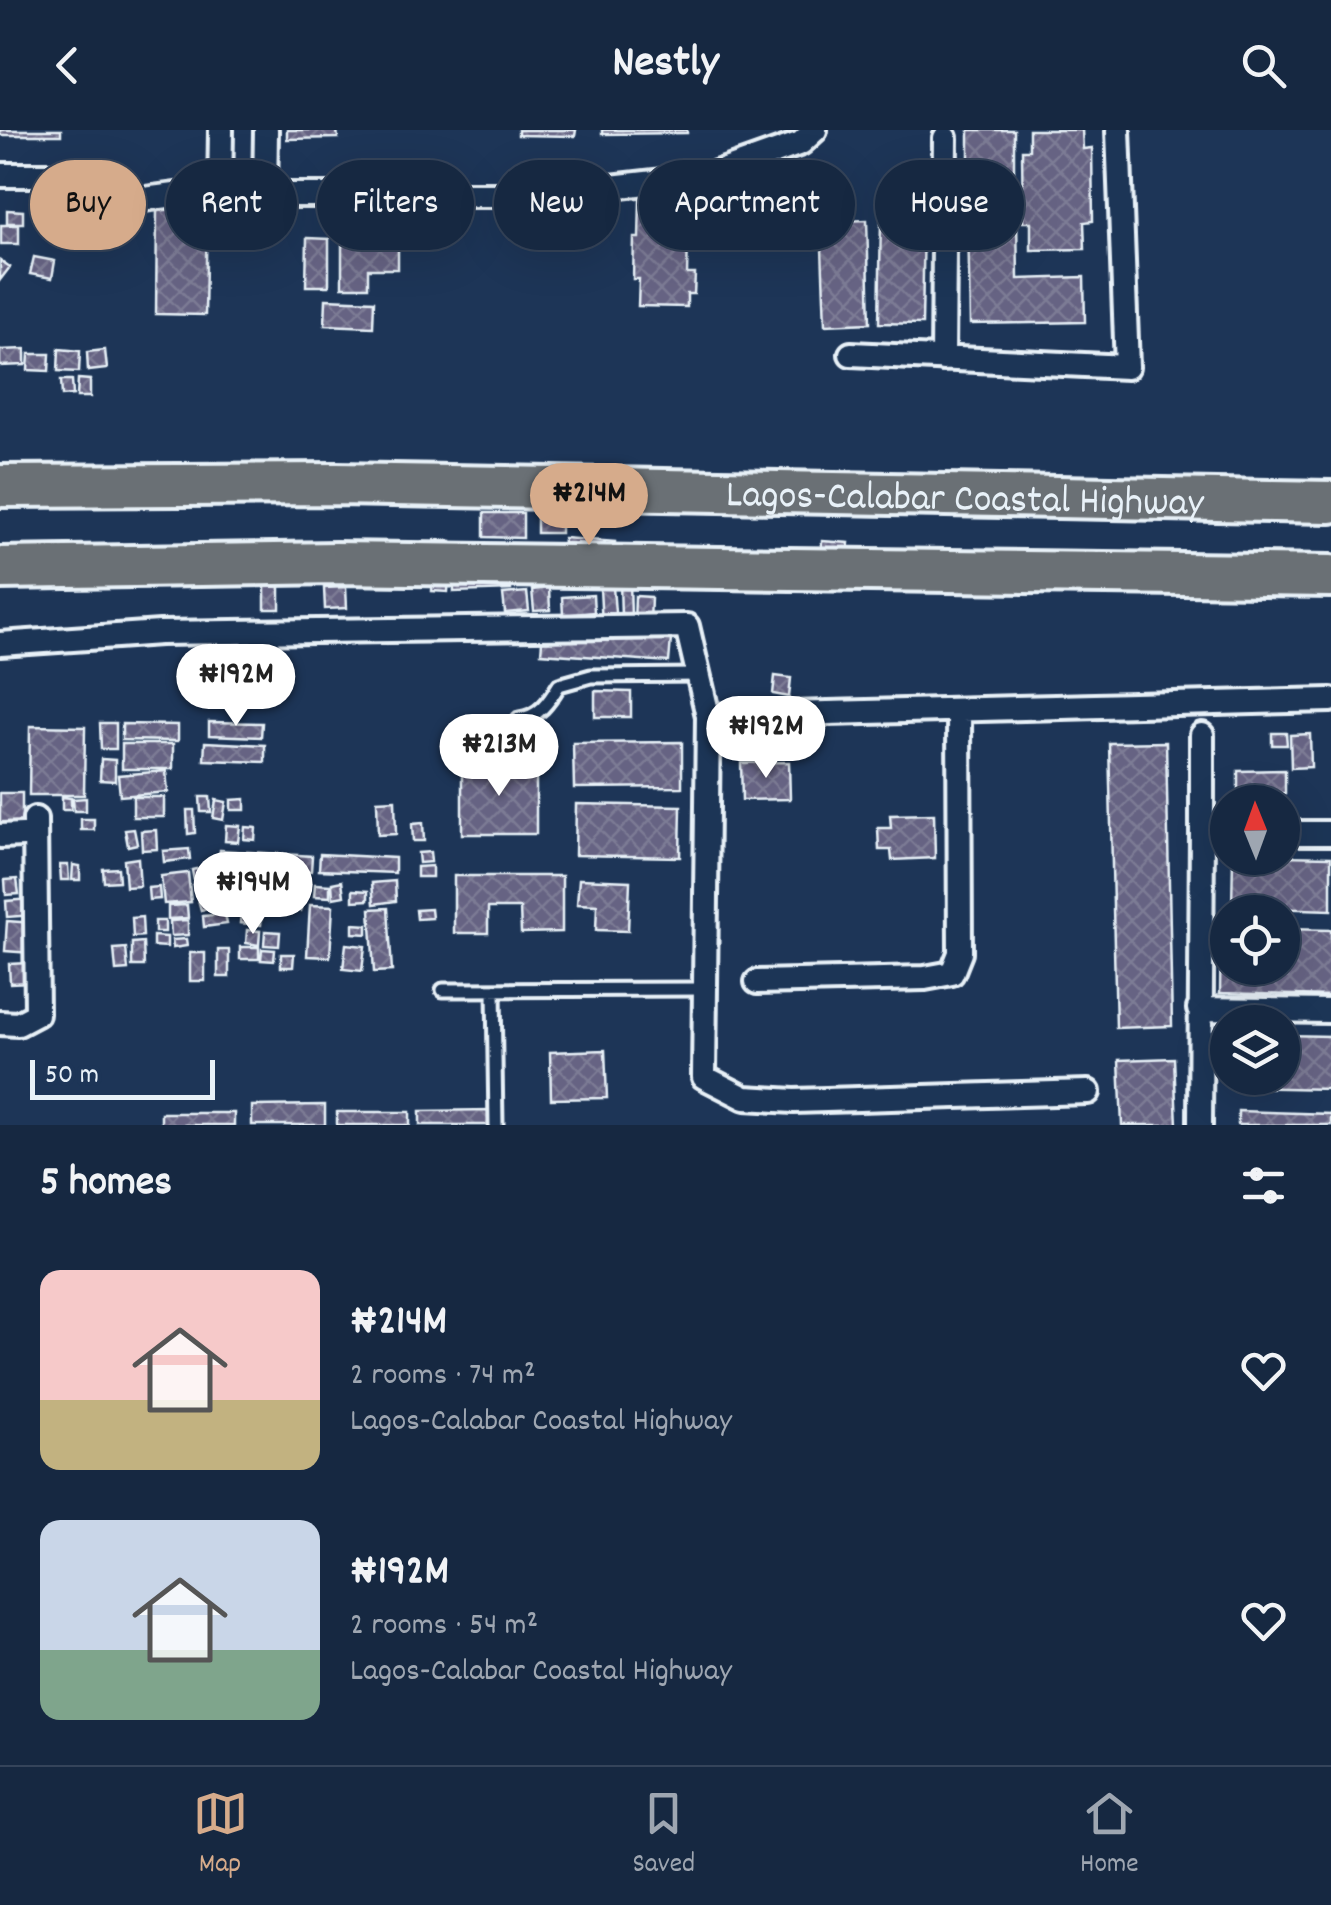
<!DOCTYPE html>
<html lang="en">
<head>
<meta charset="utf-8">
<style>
	body { margin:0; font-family:Dekko,sans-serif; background:#1f3048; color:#f1f3f6; height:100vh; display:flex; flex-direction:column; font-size:38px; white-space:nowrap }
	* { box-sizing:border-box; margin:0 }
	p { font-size:32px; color:#9ea6b1 }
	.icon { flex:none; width:55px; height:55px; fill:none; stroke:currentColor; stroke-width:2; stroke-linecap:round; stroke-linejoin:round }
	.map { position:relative; height:995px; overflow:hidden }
	.side { display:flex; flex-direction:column; background:#162841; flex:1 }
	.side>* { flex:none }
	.guide { position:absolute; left:30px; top:30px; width:1272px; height:90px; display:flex; gap:20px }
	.needle { width:65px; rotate:359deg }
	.fabs { position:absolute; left:1210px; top:655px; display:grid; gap:20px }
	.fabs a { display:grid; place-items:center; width:90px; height:90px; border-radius:50%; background:#162841; box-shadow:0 10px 40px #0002,0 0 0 2px #35445a; font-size:50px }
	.scale { position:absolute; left:30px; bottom:25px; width:185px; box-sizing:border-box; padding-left:10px; border:5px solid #e8f1f8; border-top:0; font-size:28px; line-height:35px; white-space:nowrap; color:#e8f1f8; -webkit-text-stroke:8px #1d3557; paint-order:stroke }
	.price { position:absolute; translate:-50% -85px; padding:0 22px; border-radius:35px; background:#fff; color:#222; font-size:32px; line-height:65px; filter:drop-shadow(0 2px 5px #0008) }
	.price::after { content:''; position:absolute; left:50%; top:60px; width:30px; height:22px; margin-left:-15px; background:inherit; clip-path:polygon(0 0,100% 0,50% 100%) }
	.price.on { background:#d6ab8b; color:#111 }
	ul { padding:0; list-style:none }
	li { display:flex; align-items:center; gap:30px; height:250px; padding:0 40px }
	li span { display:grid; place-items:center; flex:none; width:280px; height:200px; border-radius:20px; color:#555 }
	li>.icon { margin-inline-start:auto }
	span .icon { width:120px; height:120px; fill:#fffc; stroke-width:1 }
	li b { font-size:42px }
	h2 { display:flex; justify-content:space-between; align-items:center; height:120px; padding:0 40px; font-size:42px }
	.pill { padding:0 35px; border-radius:45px; background:#162841; box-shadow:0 10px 40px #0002,0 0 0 2px #35445a; font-size:35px; line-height:90px }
	.pill.on { background:#d6ab8b; color:#111 }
	header { display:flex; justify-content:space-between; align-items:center; height:130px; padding:0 40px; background:#162841; font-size:45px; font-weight:700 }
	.menu { display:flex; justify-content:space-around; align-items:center; height:140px; border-top:2px solid #35445a; background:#162841; font-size:28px; color:#9ea6b1 }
	.menu a { display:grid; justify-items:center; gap:5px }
	.menu .on { color:#d6ab8b }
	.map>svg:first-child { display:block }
	.building { fill:url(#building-cross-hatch); stroke:#e8f1f8; stroke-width:2.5 }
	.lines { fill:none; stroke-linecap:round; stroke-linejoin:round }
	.service-casing { stroke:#e8f1f8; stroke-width:19 }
	.minor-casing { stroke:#e8f1f8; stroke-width:30 }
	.trunk-casing { stroke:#e8f1f8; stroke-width:48 }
	.service { stroke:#1d3557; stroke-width:11 }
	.minor { stroke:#1d3557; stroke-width:22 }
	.trunk { stroke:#6a7074; stroke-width:40 }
	.labels { text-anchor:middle; stroke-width:10; stroke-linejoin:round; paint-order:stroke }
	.street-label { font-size:40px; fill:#e8f1f8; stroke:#1d3557 }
</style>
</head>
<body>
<header><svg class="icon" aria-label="back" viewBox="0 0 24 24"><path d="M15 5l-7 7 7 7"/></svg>Nestly<svg class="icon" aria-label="search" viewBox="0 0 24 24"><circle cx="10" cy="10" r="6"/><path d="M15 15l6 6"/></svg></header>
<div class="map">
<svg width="1331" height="995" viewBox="0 0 1331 995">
	<defs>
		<pattern id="building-cross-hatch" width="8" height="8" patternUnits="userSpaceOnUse" patternTransform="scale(2.5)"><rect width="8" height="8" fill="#666483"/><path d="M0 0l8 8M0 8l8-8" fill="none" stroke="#7c7b95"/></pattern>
	</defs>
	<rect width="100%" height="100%" fill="#1d3557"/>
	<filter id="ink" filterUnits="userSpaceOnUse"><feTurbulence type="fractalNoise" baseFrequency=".01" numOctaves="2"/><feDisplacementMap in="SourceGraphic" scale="20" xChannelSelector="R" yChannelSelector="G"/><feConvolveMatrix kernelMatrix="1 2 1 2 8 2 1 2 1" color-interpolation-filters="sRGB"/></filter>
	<g filter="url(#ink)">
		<path class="building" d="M0,0H61V5H0Z
			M287,0H337L338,8L287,9Z
			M518,0H576L575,6L518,5Z
			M602,0H687V3L602,4Z
			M969,0H1014V85H969Z
			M1029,0H1082L1083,19L1092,18L1093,91L1084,92L1085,119L1031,120V92H1023L1022,20H1029Z
			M640,68L711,69L710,111H688L687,144H695L694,164H687V177L638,176L639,149H633L634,108H639Z
			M42,79L56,80V101H42Z
			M157,79H207L205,185L156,184Z
			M7,80L23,81V93H7Z
			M342,86H368V97H398V139H368V157H342Z
			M1017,88L1018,149L1084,147L1085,192L970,194L968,89Z
			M867,90L870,193L825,195L821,92Z
			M881,91H924L922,194L879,193Z
			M1,95H19V114H1Z
			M307,108L329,109V156H306Z
			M34,127L55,131L52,148L30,144Z
			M0,130L10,137L0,150Z
			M326,169L374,171L373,197L325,195Z
			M25,219V235L0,236V220Z
			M59,219L80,221L79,242L58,241Z
			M105,220L107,239L88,241L87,222Z
			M29,224H50L49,241L28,240Z
			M78,249L90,250V267H77Z
			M61,250H72L73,265L62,266Z
			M484,383H523V408L484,407Z
			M537,384H561V403H537Z
			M564,408L615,412L614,429L563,425Z
			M435,410L451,411L448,462L432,461Z
			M822,411L849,413L847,432L821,430Z
			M510,438L511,460L454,462L453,440Z
			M630,450L631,488H621L620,451Z
			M265,452H280V479H265Z
			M346,457L347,478L325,479L324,458Z
			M613,457L616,495L602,496L600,458Z
			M549,458L550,480L534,481L532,460Z
			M527,462L529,481L505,483L503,464Z
			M593,465L594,482L563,485L562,467Z
			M635,466L651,467L650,494H634Z
			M543,500L671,509L669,532L541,523Z
			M775,546L791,548L789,567L773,564Z
			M595,561L631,562V587H595Z
			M209,592L262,593L261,607L209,605Z
			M100,593H116V619H101Z
			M122,594L178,595V611L122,610Z
			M30,596L85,597L84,665H29Z
			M1272,603H1286L1287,615H1272Z
			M1310,604L1311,637L1291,638L1290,605Z
			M484,611V621H465V612Z
			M205,612L265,615V632L204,630Z
			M682,612V657L574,658L573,613Z
			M1166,612L1172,896L1116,898L1109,613Z
			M122,614H173V639H122Z
			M101,629L115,630V651L100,650Z
			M789,632L790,669L742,670L741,633Z
			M462,634L536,635V704H462Z
			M1285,640V663L1238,664V641Z
			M166,641L168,662L120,666L118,645Z
			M0,663H22V701H0Z
			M62,667L71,668V680H62Z
			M133,667H164V687H133Z
			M200,667H210L211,682H201Z
			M86,668V681H74L73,669Z
			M245,669V680H231V670Z
			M216,670L226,672L223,690L213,688Z
			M395,670L396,704L378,705L377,671Z
			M576,674L681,676L680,727L575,725Z
			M187,680H194L195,703L188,704Z
			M934,684L935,728L892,730L891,720H879L878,698H891L890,685Z
			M81,689H94V700H81Z
			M423,693L424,711H413L412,694Z
			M226,695L240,696L238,712L225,711Z
			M245,697L256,698L255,710L244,709Z
			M134,699L137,714L128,716L125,700Z
			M156,700L157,719L142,720L141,701Z
			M189,719L190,729L164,732L163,721Z
			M220,720L312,726L311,741L219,735Z
			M430,722L431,732L419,733L418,723Z
			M320,724L395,728V743L319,740Z
			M1282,726L1331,727V780L1232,777L1233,728Z
			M138,728L140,756L126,757L124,730Z
			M60,735H68L69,750H61Z
			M73,735L80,736V750H72Z
			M432,736V747H417V737Z
			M205,737L210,760L196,762L192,740Z
			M118,738L119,751L104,752L103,739Z
			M215,742L227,743L226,757L214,756Z
			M245,742L268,745L263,778L240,775Z
			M188,743L191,772L164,774L161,746Z
			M454,746H562V802L521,803L520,778H488V803H454Z
			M17,749L19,764L6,765L5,750Z
			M579,749L630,751L628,801L596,800L597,775L577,774Z
			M281,750H301V781L281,780Z
			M342,751L344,766L333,768L332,753Z
			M395,751L396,771L374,774L372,753Z
			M315,754L330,755V767L314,766Z
			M159,757L160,769L149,770L148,758Z
			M231,760L233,772L218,774L217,761Z
			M353,760L368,761V770L353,771Z
			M209,763L213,777L201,780L197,766Z
			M31,769L33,785L7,787L6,771Z
			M187,775L188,788L168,789V776Z
			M310,775L333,776L330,827L307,826Z
			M388,778L392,841L374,842L370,779Z
			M431,779L432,788L417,789L416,780Z
			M241,781L262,783L261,795L240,793Z
			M225,784L227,794L204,797L203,786Z
			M142,787L143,806L133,807L132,788Z
			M188,790V805L171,806L170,791Z
			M7,791L33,793L31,823L5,821Z
			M155,791H165V802H155Z
			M353,794L367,795V804L353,803Z
			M1221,797H1228V838H1282V799L1331,800V866L1220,863Z
			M247,800L260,801L259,815L246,813Z
			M265,801L280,802L279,816L264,815Z
			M153,806L167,807V817L153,816Z
			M186,809L187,816L173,818L172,810Z
			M143,812L144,836H132V813Z
			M346,814L365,816L362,841L343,839Z
			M240,817H259V829H240Z
			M126,818L128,840L116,841L114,819Z
			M262,819L275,820L274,831L261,830Z
			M218,820H229V847H218Z
			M190,823H205V851H190Z
			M281,824H294L293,837H281Z
			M29,833L30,852L10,853L9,834Z
			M1282,905L1331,906V959L1236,957V948H1282Z
			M605,920L607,968L551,969L550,922Z
			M1174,928L1177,995H1122L1119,930Z
			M325,975V995H252V976Z
			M494,980V995H420V981Z
			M1238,981L1331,984V995H1238Z
			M337,982H410V995H337Z
			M161,983H234V995H161Z"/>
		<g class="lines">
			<g class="service-casing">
				<path id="service" d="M519,589C539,587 549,572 559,555L591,546L699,545
					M443,860L705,859
					M494,860L496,995"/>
			</g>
			<g class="minor-casing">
				<path id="minor" d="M0,45H54L91,76L175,65H540L708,46L801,13L815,0
					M220,65L221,0
					M265,65L266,0
					M851,224L1127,237L1118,0
					M943,229L945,8
					M0,514L160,503L687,496L708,586
					M1202,605V702
					M1282,703H1331
					M0,706L23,705
					M757,852L925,848L952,843L960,823L959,580
					M1199,879L1331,881
					M0,893L18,894L37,884L35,689
					M1088,962L794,971L745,968L704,947L708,586L1331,570
					M1200,995L1202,702H1228"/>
			</g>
			<g class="trunk-casing">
				<g id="trunk">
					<path id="s1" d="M0,356L337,354L1331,372"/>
					<path d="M0,438L336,433L1331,446"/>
				</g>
			</g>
			<use href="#service" class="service"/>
			<use href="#minor" class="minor"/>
			<use href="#trunk" class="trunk"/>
		</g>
	</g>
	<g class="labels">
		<g class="street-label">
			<text dy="14" stroke="none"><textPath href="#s1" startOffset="965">Lagos-Calabar Coastal Highway</textPath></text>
		</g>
	</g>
</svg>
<div class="fabs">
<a><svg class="needle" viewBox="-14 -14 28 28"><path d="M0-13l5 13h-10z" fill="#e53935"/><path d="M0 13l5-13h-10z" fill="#9ea6b1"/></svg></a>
<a><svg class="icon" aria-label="locate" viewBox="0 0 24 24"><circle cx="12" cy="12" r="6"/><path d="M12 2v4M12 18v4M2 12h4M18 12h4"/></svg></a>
<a><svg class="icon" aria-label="layers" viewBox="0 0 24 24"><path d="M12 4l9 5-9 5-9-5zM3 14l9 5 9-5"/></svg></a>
</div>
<div class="scale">50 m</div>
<b class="price on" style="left:589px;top:418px">₦214M</b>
<b class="price" style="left:236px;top:599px">₦192M</b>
<b class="price" style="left:766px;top:651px">₦192M</b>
<b class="price" style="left:499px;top:669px">₦213M</b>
<b class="price" style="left:253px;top:807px">₦194M</b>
<div class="guide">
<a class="pill on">Buy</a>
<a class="pill">Rent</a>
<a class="pill">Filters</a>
<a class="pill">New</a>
<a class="pill">Apartment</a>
<a class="pill">House</a>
</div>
</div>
<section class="side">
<h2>5 homes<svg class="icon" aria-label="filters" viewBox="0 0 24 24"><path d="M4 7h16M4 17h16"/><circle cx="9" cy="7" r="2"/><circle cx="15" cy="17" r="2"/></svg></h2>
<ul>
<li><span style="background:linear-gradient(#f6c9c9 65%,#c2b280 0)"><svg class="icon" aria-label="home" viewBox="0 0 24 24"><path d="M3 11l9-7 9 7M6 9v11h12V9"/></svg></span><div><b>₦214M</b><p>2 rooms · 74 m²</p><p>Lagos-Calabar Coastal Highway</p></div><svg class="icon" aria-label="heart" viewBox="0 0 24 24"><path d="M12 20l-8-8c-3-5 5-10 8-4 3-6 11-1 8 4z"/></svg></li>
<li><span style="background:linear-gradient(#c9d6e8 65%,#7fa58c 0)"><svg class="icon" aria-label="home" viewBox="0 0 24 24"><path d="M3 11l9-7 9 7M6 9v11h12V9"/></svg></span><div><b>₦192M</b><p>2 rooms · 54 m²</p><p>Lagos-Calabar Coastal Highway</p></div><svg class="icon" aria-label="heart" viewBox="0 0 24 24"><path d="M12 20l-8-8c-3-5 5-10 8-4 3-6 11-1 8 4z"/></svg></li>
</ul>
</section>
<nav class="menu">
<a class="on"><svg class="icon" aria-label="map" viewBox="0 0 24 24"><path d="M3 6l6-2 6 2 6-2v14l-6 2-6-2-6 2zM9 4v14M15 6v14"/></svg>Map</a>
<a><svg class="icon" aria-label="saved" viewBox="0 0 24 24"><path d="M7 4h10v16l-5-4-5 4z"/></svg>Saved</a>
<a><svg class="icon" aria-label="home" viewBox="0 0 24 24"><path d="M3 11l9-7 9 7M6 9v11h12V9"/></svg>Home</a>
</nav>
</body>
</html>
